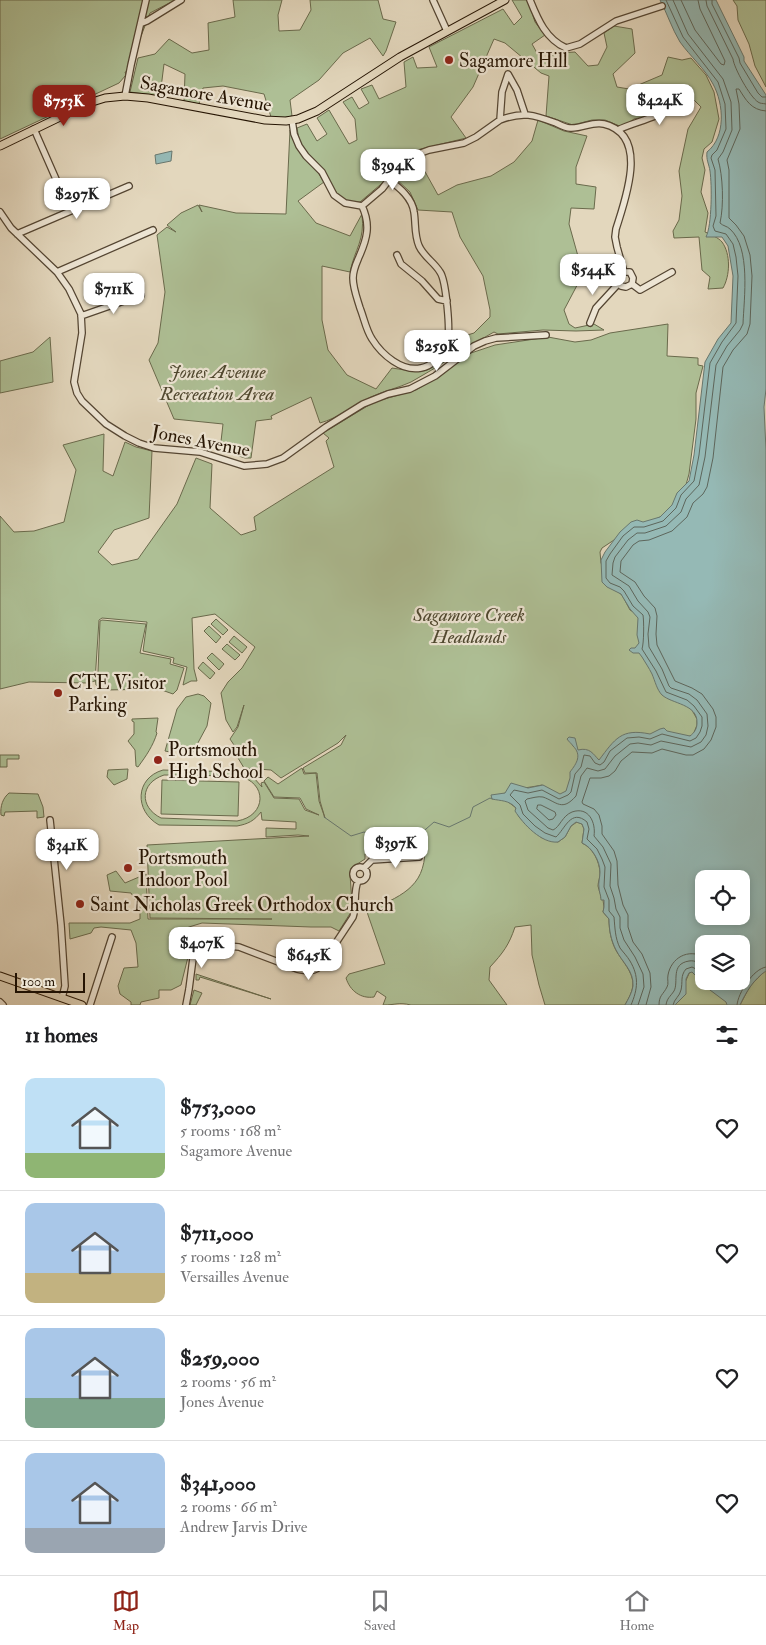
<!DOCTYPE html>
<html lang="en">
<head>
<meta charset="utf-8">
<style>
	body { margin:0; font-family:"IM FELL Double Pica",serif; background:#f6f6f6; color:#202124; height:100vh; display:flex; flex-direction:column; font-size:19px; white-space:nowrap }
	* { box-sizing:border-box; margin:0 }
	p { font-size:16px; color:#757577 }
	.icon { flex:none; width:28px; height:28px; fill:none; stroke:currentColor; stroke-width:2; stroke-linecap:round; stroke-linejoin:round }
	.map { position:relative; height:1005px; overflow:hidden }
	.drawer { display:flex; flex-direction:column; background:#fff; flex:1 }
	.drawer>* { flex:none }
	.buttons { position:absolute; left:695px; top:870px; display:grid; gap:10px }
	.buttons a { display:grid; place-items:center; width:55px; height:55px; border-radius:10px; background:#fff; box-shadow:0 2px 8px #0003; font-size:25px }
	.scale { position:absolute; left:15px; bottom:12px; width:70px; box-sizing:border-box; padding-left:5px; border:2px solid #251403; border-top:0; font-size:14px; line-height:18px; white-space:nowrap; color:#251403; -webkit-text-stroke:4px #ede5d4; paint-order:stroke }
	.price { position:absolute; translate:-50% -42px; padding:0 11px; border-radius:10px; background:#fff; color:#222; font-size:16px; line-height:32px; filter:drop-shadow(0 1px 2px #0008) }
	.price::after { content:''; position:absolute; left:50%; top:30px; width:15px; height:11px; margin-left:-8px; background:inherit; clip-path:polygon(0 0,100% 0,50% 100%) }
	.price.active { background:#8f2418; color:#fff }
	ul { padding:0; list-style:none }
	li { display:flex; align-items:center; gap:15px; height:125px; padding:0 25px }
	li+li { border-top:1px solid #e0e0e0 }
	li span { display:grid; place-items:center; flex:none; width:140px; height:100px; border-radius:10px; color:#555 }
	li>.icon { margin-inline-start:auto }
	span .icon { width:60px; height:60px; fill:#fffc; stroke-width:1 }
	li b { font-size:21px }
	h2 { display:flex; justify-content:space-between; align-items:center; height:60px; padding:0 25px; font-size:21px }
	.tab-bar { display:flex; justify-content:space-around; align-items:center; height:70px; border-top:1px solid #e0e0e0; background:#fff; font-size:14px; color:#757577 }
	.tab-bar a { display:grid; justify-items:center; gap:2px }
	.tab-bar .active { color:#8f2418 }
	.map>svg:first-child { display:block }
	.green { fill:#aebf95; stroke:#6a6a4c; fill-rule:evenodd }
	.water { fill:#95b9b5; stroke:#68776e; fill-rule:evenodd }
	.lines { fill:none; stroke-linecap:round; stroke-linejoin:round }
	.shore { stroke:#5d665c; stroke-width:1 }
	.stream { stroke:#68776e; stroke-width:1 }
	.minor-casing { stroke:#544532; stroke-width:8 }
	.major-casing { stroke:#251403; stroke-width:9 }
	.minor { stroke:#ede5d4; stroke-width:5.5 }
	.major { stroke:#e3d7bd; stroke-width:7 }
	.poi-dot { fill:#8f2418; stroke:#ede5d4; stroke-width:2 }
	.labels { text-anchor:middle; stroke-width:4.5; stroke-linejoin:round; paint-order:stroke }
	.poi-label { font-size:19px; fill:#251403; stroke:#ede5d4; text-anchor:start }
	.street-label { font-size:19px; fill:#251403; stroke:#ede5d4 }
	.park-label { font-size:19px; font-style:italic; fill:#4e472f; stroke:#ede5d4 }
</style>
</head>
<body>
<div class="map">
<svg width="766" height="1005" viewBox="0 0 766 1005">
	<rect width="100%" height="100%" fill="#e3d7bd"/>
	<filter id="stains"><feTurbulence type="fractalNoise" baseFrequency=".004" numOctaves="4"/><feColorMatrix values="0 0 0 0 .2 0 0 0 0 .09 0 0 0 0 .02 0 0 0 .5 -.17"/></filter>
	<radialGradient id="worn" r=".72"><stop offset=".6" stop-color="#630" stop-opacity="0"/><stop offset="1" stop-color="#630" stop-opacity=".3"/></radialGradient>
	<path class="green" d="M0,0H175L150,13L127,72H125L126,75L119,83L0,139Z
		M233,0H282L278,15L279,31L300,30L311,10L310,0H378L383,19L396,22L386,51L383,56L370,38L343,53L319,80L290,100L292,116L282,118L271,117L264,94L223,86L203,88L199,104L184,101L185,74L164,64L160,96L130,92L138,58L155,54L169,39L192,53L209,50L208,23L235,17Z
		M512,0H528L535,22L545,35L532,44L541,60L559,53L575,52L588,66L598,65L607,47L604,33L614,26L632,29L635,53L613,74L617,87L629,89L662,75L668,57L682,60L691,58L706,75L714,92L719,119L712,142L704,149L702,158L705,170L701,192L708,213L705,232C710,234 719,238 722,242C731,254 730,276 723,288L708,289L710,277L702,270L699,237L674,238L673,231L679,220L682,196L679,171L688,129L701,107L689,95L690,86H682L667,106L653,115L634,119L622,127L605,120H592L573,125L546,116L549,76L541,73L505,43L494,39L473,87L451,117L466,138L413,151L405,156L387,179L360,202C336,204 333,184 322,169C317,161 307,153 301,146L324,182L298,201L316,223L350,236L362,214C365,241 355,248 350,272L322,266V320L328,350L347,375L376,389L392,368C430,374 432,375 451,340L474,333L490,317V310L483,276L460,237L452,212L418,210L410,192L395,178L418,159L438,195L457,185L491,176L514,162L532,141L538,120L564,131L587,136L576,167V184L596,187L594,209L571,208L569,224L583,274L564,310L569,324L575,328L594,324L604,330L576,331L543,330L498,334L494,332C465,347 439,367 411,382C398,388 384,391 371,397C354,406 338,418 320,423L311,397L271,416L272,419L256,421L251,458H245L220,450L223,424L174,419L149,360L158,343L165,292L157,235L167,227L176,232L167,225L181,213L198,205L202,212L199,205L236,213L286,214L290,130L300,145L297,128L307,124L317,141L327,134L317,118L329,110L349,144L357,140L355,119L343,102L352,97L359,109L369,103L361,89L372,85L379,99L406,87L404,62L413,57L417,68L437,67L429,47L503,9L514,25L522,17Z
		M733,0H766V87L755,66L749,44L738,20L737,6Z
		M668,324L667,356L698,358V365L703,366L696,393V419L689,474L684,492L676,509L614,540L602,548L600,552L601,563L617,591L622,595L630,610L637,614L697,719V725L693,735L602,768L579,755L572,787L561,797L542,785C528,788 516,788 503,794L507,801L516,808L519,817L532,830L542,838L558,842L565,837L571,826L577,822L582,824L584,829L582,843C593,848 600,862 600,874C600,878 598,882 598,886C599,891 601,894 601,898L603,900L604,907L603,912L609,919C609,930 611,942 617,952C623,962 632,971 633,983C633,991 629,998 625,1005H545L539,985L532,955L531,925L515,927C509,945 503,953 490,967L489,980L507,1005H411C398,1002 396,1005 383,1005L386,997L377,991L374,997C361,999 350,991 346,978L349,974L385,964L367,912C399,896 425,889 425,849L365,854V859L351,868L350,874L352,904L351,912L339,931L331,927H311L202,923L189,927L183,930V938L190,949L181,985L171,990H159V998L141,1002L140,1005H131V1002L120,994L118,986L124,968L138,967L136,943L131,930L101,927L94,928L91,933L70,939L69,923H130L140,919V908L131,893L110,891L107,875L116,871L125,883L146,874L148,919H272L150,918L147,845L309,836L298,835L266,837V828L296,829V822L262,820L261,812C254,821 248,824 237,826L159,825C134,811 135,778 163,770L243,772L253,777L262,787L261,783L264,782L274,798L299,799L305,810L319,815L306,809L300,798L274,797L264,781L268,777L278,784L302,768L304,774L316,773L319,801L325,818L320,801L317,773H305L303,768L341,745L346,735L338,743L281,778L271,770L244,768L235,753L236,748L230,739L238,727L244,705L237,727L233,732L226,720L221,693L228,682L242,668L255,647L215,614L192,618L194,669L197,681H191L183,685L187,667L173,663L174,658L143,651L147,622L102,618L99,620L95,681L87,683L29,682L0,689V516L14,532L34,531L64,522L76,470L63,445L104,434L103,471L113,476L125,442L136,447L152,451L149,518L114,530L98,552L112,565L138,559L177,504L196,458L212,464L210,508L241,535L256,530L254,517L334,467L326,441L329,438L323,433L374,402L416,390L443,374L462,356L495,345L548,337L575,342L591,340L610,333ZM164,775L238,776C268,782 267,816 237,821L161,818C139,807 140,783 164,775Z
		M50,337L53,382L0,393V361L33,352Z
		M216,619L228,630L223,635L211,624Z
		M102,620L146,624L140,653L171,659L170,664L184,668L177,690L173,694L159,689L105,690L96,685L95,676L98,672L100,621Z
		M209,626L221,637L216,643L204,631Z
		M234,636L247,647L242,653L229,642Z
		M227,644L240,655L235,660L222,649Z
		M212,653L224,664L219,670L207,658Z
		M203,662L215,673L210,679L198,668Z
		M198,694L204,696L211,703L207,726L193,752L174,748L170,752L165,751L177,709L186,697Z
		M158,718L156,732L157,733C153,746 146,756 138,767L136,766L135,750L128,741L134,734V722L132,721V719Z
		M0,755H19V759H7V767H0Z
		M128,769L127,779L114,785L107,777L108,770Z
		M162,780L239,782L238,816L161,814Z
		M9,793L38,794L43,807L44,817L37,818V811L5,812L4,816L1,815C0,806 3,798 9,793Z
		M691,969L702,981L731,1005H675Z
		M766,970V1005H740L750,986Z
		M196,974L271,999L200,977L199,980H196Z
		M194,990L202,993L196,1005H190Z"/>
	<path class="water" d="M660,0H716L744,57V61L766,95V389L764,407L766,450V971C754,979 746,992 740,1005H727L726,1002L698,981L697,977L692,972L689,973L686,979V994L675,1005H625C628,999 632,993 633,986C634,971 622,962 616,950C611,940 609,930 609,919L603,912L604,907V900H601C601,895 599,892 599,888C598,883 600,877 600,872C600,861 592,847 582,843L584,829L582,824L576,822L571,826L565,837L558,842C542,844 523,824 515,811L516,808C509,800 501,801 492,799L491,795L505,793L511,783L528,788L543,785L560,794L566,791L570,778V772C577,763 582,755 573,746C571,743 569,742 567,739L569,737L575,738L578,750C590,747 593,754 599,760C615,739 621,728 650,734L660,729L664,728L667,731L690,736C694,733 697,729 697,723C698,704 672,704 662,695C657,690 655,681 652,674C649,668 645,662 642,657L639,653H633L629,650L631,648H635L639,643L637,635L638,618L630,609L621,594L607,587L602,582L601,560L605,552L620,532L631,522L637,520L643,522L660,517L672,505L677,493L689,481L694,455L705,362L718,339L731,323L733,276L728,246L722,237H706C712,225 712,185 710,171C709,164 706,160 707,152C726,137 724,104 713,84C705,69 690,56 680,42C672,29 667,13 660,0ZM704,879H741V916H704ZM704,944H741V981H704Z
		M172,151L171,161L156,164L155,155Z"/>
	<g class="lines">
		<path class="shore" d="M681,0L695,30L721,64L724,65L725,61L700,9L698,0
			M706,0L707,6L733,59C734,68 750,97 758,102C761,104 762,103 766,104
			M712,0V4L739,58L740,63L758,93L762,97H766
			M538,805H541L555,812L556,815L553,819L549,820L537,809Z
			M631,1005C638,989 639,976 630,961C627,956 623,952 620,948C615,938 615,928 614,917L609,911V900L604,887L605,867L602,859L597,849L587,839L589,829L587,822C571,808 565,829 556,837L545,833L535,826L523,814L520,805L510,795L514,790L528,793L542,790L559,799L568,795L571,792L575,774L581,767L584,755L590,756L595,763L600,765L604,762L610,751L627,738L639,737L650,739L662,734L690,741L696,738L700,732L702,726V717L694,706L687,700L666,692L656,671L642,649C644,643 644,621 643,615L633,606L624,591L620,587L610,583L606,578V561L610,554L623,536L634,527H644L663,521L676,508L681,495L694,481L699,455L710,363L722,342L736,323L738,276L736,257L733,244L726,234L715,231L713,226L716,216L715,170L711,158L712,155L717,150L726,129L725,104L718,82L683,37L666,0
			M638,1005L644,987L643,974L635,957L624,940L620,928V917L616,909L614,898L610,886L611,864L603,847L594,836C596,823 589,806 572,812C562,816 560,827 553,830L548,828L528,810L525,801L527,799C532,798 538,796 543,797C557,802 562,812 576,796L581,776L587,768L598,771L605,769L615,756L630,744L638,743L651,745L661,741L691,747L701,742L706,735L708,726L707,714L697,700L689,694L671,688L669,686L662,669L649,647L648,634L650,617L648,612L638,601L629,586L612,575L613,563L615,557L628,540L637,533H645L666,526L681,512L686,499L699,485L705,457L716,365L727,346L740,330L743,324C744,298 751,248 730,229C727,226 723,226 720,223C724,205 723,176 718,159L723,152L732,130L731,102L723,79L688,34L673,0
			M646,1005L651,987L650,973L642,954L633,942L628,927V915L623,905L618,885L617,861L614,851L602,834V826L599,815L594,809L583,804L582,802L590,778H601L609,776L615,771L621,761L632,752L652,753L662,749L686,755H693L704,749L711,740L716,727V717L713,709L702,694L692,688L675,681L657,645L656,634L657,616L655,608L644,596L635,582L620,572L621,561L633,545L639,541L649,540L672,531L687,517L693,503L703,494L707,487L713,458L723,367L733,350L747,334L750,324L752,276L750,255L744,236L736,225L729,218V170L727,160L740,129L739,104L736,89H739C746,100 751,110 766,111
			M659,1005C659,995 663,995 667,987C669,984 667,979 668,975C671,958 688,948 704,957
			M666,1005C667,998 670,997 674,991C679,982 670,964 689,961C695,960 700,963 704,967
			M673,1005C674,999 680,996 681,990C683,982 680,976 686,969L692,967L698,970L704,980
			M737,1005C738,993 753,969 766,967"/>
		<path class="stream" d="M324,817L351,836L364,832L389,843L402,834L418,836L434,822L449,827L470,817L473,807L490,798L492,799"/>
		<g class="minor-casing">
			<path id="minor" d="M433,0L447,31
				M530,0C538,20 546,39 566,48L580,44L616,21L662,6
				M142,23L147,21L181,0
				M125,96L131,65L146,0
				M292,120L294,134L299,146L306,156L322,172L334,195L345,203L362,206L382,189L399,167L410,157L429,150L464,143L476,137L500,120L502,92L508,74L517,90L525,114
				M500,120C523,111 534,115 556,123C560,125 566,128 570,128C582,129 592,121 604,124C650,135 625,200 616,229L615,237L617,247L624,272L619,275L618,281L621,286L626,287L632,284L633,278L630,272H624
				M34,129L70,211
				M618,130C633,122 660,118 670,106C673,102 676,97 679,93
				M362,206C371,225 367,239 359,257C356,264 353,270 353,278C353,288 357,298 360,308C364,318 366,330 372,339C382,355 402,372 421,368C434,366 442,353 447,342C451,333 446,280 440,272C434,262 424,257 419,246C414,234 416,224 414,212C412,198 400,188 389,180
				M0,212L11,228L57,272L69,289L81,314L82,333L74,382L77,393L82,401L106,424L125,436L139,443L154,448L200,452L244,466L267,464L283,458L326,427L363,404L388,394L410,389L435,376L474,346L485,341L496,338L546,335
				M17,234L129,186
				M397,255L401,264L422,281L438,299L447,301
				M57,272L153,230
				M632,284L640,290L672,272
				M81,316L141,295
				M590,323L596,308L619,283
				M50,820L61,925L65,986L62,998
				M353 874a7 7 0 1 1 14 0a7 7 0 1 1-14 0Z
				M364,868L372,860L419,857
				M195,943L239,947L297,969C306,971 315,973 322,964L353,917C357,905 353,893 358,881
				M0,1002L3,1005
				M90,1005L112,937
				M186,1005L189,989L195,943L191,936"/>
		</g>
		<g class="major-casing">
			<path id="major" d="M0,146L89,103L105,98L125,96L148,98L265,120L286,121L298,119L317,111L400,57L505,0
				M0,976L82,1005"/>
		</g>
		<use href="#minor" class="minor"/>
		<use href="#major" class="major"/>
	</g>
	<g class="poi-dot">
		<circle cx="449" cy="60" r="5"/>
		<circle cx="58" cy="693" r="5"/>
		<circle cx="158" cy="760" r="5"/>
		<circle cx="128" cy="868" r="5"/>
		<circle cx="80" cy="904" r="5"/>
	</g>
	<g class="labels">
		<g class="poi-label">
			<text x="459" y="67">Sagamore Hill</text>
			<text x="68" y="689">CTE Visitor<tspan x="68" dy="22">Parking</tspan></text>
			<text x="168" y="756">Portsmouth<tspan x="168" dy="22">High School</tspan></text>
			<text x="138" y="864">Portsmouth<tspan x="138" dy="22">Indoor Pool</tspan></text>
			<text x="90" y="911">Saint Nicholas Greek Orthodox Church</text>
		</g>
		<g class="street-label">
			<text transform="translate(206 93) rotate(10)" y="7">Sagamore Avenue</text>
			<text transform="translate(201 440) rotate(11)" y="7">Jones Avenue</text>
		</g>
		<g class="park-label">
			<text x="217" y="378">Jones Avenue<tspan x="217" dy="22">Recreation Area</tspan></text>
			<text x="469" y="621">Sagamore Creek<tspan x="469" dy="22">Headlands</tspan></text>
		</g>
	</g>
	<rect width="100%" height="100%" filter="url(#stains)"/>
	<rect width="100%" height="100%" fill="url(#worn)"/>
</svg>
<div class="buttons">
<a><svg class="icon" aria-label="locate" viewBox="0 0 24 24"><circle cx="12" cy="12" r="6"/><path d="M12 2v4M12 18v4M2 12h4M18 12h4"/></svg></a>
<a><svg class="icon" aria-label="layers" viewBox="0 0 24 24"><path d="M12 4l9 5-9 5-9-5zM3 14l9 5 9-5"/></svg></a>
</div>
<div class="scale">100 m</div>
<b class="price" style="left:660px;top:126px">$424K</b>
<b class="price active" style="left:64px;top:127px">$753K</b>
<b class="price" style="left:393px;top:191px">$394K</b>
<b class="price" style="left:77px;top:220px">$297K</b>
<b class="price" style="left:593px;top:296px">$544K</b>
<b class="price" style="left:114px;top:315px">$711K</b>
<b class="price" style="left:437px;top:372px">$259K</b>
<b class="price" style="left:396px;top:869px">$397K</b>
<b class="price" style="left:67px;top:871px">$341K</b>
<b class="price" style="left:202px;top:969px">$407K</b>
<b class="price" style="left:309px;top:981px">$645K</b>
</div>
<section class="drawer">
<h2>11 homes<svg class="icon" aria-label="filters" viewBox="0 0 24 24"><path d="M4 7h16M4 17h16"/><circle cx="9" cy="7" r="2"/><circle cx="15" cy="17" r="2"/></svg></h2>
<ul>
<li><span style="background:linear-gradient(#bfe0f5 75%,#8fb573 0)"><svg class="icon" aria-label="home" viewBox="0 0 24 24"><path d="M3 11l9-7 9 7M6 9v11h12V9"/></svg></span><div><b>$753,000</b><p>5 rooms · 168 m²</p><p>Sagamore Avenue</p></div><svg class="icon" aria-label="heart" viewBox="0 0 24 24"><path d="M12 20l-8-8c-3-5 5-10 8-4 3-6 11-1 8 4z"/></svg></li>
<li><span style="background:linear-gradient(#a9c7e8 70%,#c2b280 0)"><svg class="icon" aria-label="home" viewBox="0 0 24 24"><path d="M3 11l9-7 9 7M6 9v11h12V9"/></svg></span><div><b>$711,000</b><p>5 rooms · 128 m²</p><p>Versailles Avenue</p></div><svg class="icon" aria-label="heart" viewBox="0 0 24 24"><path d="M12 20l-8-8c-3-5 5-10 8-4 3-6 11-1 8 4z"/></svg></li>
<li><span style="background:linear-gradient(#a9c7e8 70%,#7fa58c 0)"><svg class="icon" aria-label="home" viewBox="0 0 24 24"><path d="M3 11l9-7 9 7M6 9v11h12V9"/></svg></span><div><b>$259,000</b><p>2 rooms · 56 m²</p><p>Jones Avenue</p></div><svg class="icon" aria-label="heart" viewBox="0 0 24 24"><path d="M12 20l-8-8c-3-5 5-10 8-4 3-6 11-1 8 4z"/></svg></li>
<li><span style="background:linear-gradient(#a9c7e8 75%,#9aa5b1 0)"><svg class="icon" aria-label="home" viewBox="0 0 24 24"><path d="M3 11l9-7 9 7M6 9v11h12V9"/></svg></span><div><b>$341,000</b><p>2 rooms · 66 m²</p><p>Andrew Jarvis Drive</p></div><svg class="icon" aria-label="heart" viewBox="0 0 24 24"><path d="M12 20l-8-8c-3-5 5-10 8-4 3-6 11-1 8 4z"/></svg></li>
</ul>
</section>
<nav class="tab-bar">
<a class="active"><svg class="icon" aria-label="map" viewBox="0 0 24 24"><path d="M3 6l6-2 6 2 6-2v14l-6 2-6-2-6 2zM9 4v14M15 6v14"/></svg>Map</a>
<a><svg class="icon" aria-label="saved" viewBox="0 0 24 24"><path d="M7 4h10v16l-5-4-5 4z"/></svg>Saved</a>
<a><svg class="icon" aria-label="home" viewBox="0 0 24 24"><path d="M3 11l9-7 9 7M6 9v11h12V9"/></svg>Home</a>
</nav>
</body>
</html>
